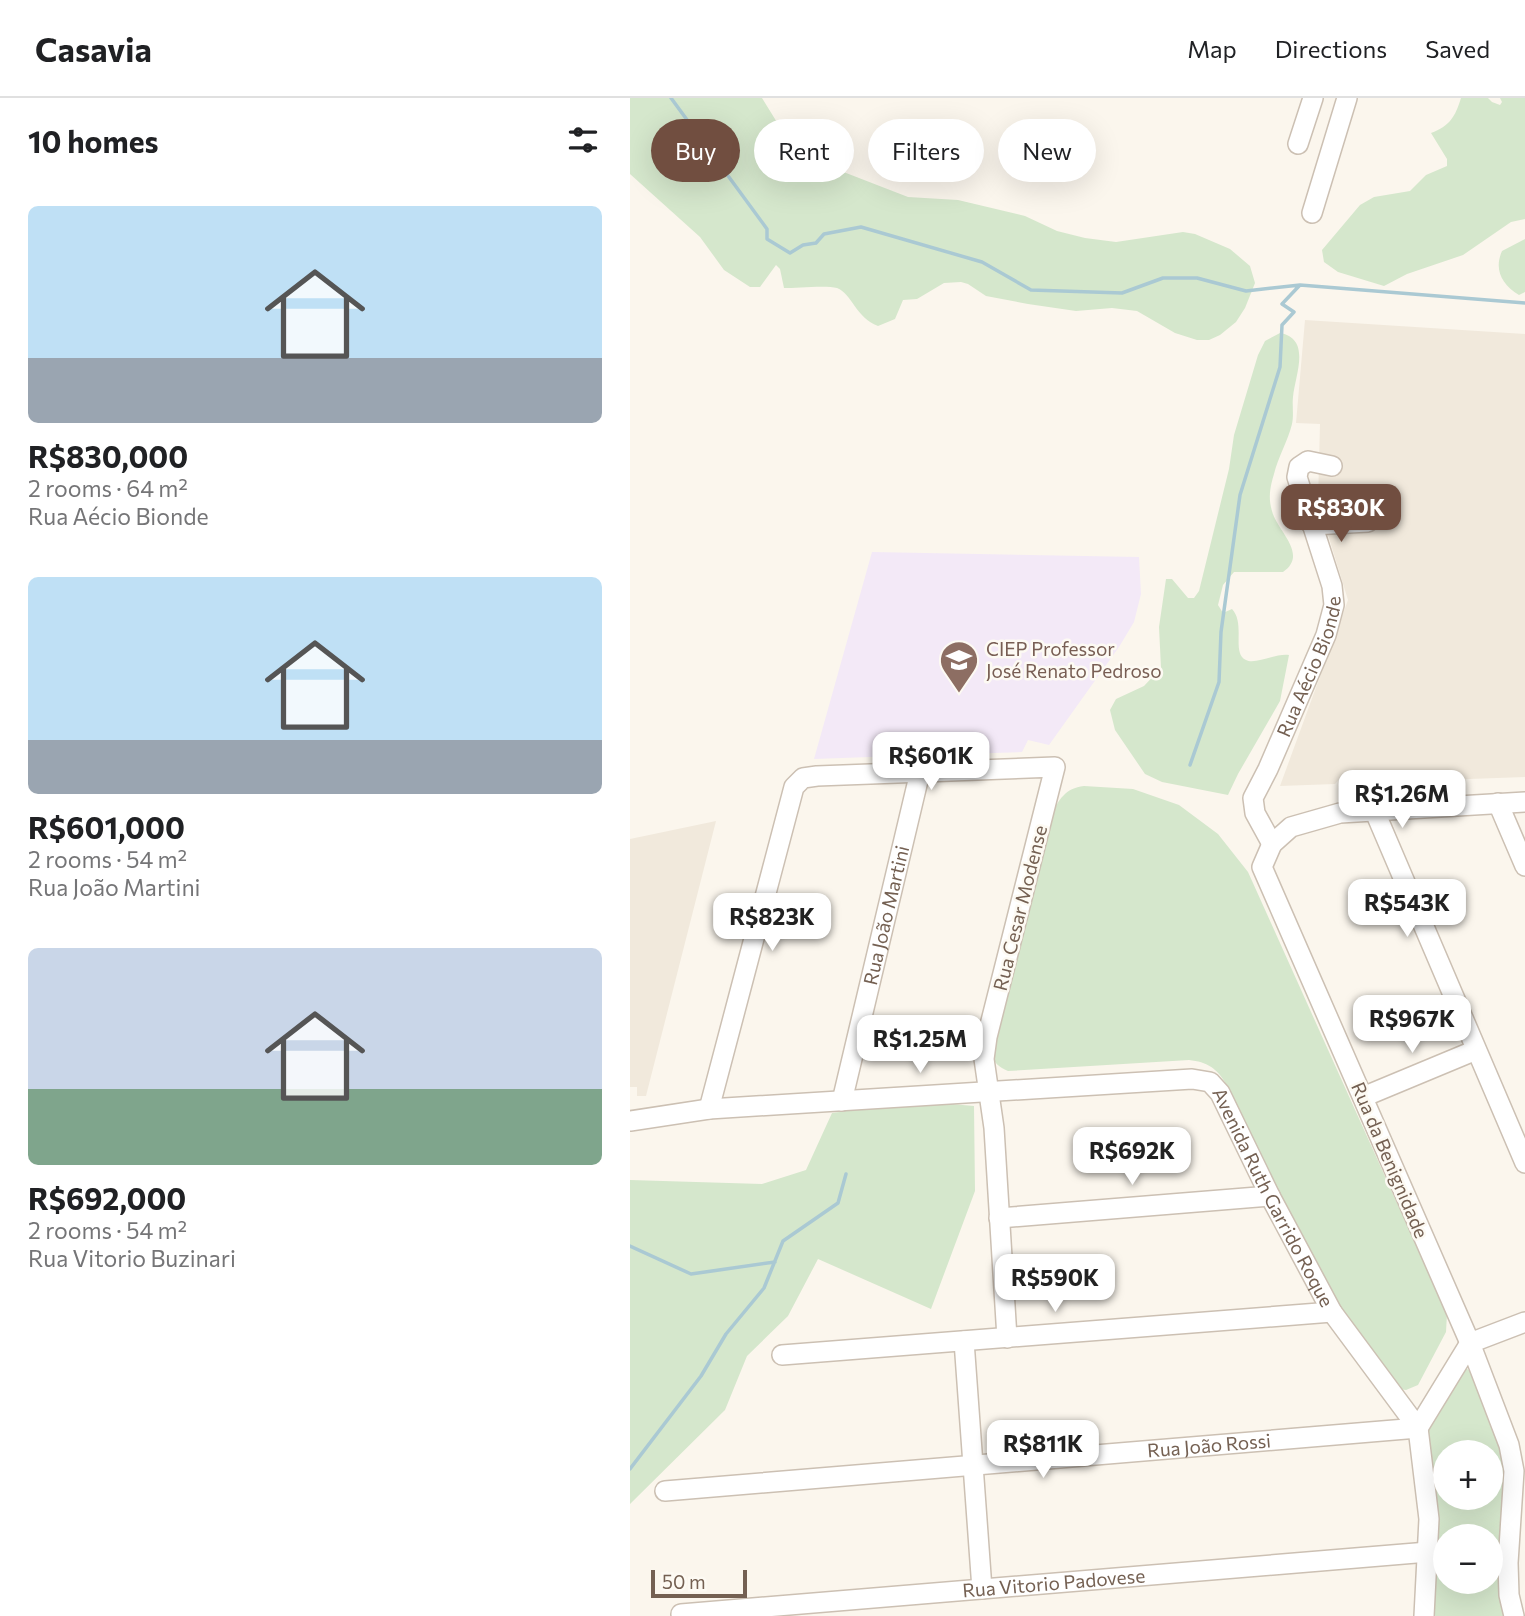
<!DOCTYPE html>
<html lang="en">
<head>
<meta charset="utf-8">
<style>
	body { margin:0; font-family:Commissioner,sans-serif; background:#f6f6f6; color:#202124; height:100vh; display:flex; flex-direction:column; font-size:26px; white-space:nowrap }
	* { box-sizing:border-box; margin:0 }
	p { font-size:23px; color:#757577 }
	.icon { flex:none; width:38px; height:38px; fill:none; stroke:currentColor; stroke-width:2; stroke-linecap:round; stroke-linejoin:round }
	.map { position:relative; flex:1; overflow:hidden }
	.sheet { display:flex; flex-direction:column; background:#fff; width:630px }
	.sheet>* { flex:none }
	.guide { position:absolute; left:21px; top:21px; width:665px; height:63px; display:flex; gap:14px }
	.fabs { position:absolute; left:803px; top:1342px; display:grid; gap:14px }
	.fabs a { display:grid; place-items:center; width:70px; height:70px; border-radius:50%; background:#fff; box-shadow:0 7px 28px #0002; font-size:35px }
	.scale { position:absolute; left:21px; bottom:18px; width:96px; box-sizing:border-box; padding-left:7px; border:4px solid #746052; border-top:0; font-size:19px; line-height:24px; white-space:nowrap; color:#746052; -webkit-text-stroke:5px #fdfaf3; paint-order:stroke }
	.price { position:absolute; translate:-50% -60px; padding:0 16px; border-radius:14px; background:#fff; color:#222; font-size:23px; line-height:46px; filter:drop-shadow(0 2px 4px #0008) }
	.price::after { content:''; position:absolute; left:50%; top:42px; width:21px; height:16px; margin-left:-10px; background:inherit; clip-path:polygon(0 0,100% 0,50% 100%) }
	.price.selected { background:#714e40; color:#fff }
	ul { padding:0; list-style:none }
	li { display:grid; align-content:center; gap:14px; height:371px; padding:0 28px }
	li span { display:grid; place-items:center; height:217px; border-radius:10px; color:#555 }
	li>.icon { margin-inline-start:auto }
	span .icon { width:126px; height:126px; fill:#fffc; stroke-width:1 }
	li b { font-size:30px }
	h2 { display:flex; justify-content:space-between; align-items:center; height:84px; padding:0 28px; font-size:30px }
	.pill { padding:0 24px; border-radius:32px; background:#fff; box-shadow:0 7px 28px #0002; font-size:24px; line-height:63px }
	.pill.selected { background:#714e40; color:#fff }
	header { display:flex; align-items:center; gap:42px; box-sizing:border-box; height:98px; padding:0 35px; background:#fff; border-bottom:2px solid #e0e0e0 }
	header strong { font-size:33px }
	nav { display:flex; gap:38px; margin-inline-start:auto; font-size:24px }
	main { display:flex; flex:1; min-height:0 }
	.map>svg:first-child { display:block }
	.residential { fill:#f1e9dc }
	.education { fill:#f3e9f7 }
	.green { fill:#d5e7cc; fill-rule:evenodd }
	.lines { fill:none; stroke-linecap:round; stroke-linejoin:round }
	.stream { stroke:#aac9d3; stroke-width:3.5 }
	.minor-casing { stroke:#ccc0b3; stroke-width:22 }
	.minor { stroke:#fff; stroke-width:19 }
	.labels { text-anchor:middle; stroke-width:5; stroke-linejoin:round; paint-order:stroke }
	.education-label { font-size:19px; fill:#785e54; stroke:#fdfaf3; text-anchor:start }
	.street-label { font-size:19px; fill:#746052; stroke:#fdfaf3 }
</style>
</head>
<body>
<header>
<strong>Casavia</strong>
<nav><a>Map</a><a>Directions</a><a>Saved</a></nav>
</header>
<main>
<section class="sheet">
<h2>10 homes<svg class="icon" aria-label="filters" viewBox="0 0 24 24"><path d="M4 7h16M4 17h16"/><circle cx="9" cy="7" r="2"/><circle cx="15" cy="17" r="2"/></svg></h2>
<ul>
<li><span style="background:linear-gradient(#bfe0f5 70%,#9aa5b1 0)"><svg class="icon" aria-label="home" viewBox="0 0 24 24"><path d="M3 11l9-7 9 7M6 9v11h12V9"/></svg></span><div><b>R$830,000</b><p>2 rooms · 64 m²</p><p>Rua Aécio Bionde</p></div></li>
<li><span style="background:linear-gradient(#bfe0f5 75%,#9aa5b1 0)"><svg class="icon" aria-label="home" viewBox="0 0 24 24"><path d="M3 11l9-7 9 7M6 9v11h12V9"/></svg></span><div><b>R$601,000</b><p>2 rooms · 54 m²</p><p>Rua João Martini</p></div></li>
<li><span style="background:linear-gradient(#c9d6e8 65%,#7fa58c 0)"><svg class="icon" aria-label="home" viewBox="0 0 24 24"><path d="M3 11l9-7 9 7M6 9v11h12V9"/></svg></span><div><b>R$692,000</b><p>2 rooms · 54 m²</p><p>Rua Vitorio Buzinari</p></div></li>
</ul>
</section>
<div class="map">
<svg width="895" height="1518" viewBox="0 0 895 1518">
	<rect width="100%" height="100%" fill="#fbf6ed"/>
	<path class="residential" d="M675,222L895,236V679L756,684L750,677L712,678L705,686L650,688L718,502L688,404L690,326L666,325Z
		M86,723L16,998H7V989H0V741Z"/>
	<path class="education" d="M242,454L509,459L511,496L504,524L489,549L419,647L398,642L392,654L297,657L287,648L279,649L268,658L184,661Z"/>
	<path class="green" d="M0,0H132L161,47L180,61L278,99L328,102L395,118L427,133L455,140L486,144L553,134L565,136L600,151L620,168L625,185L615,210L606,224L590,237L579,242H567L545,235L507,213L482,210L446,213L398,206L356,198L338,186L331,184L314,185L287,201L273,202L265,221L248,228C226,220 222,196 207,190C197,187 166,190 154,190L150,171L146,167L130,189H120L94,172L70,139L0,76Z
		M831,0H858L862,4L870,7L872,4L870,0H895V121L881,124L833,157L777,176L754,188L708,174L694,164L692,152L730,107L744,99L780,93L796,77L817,68V61L801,35C820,28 825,19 831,0Z
		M895,141V194L889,197C871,186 864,171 872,153Z
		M650,235C682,241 665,277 663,299C662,307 664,317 662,326C658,343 648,359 644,376C640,389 638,400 642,413C647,433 679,456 653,474H604L593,487L588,507L593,515L602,511C616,526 601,555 616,562C625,567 646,555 659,557L650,603L608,676L598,697L532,684L515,676L485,632L480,612L486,601L514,588L531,570L529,529L536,481H542L558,500H564L569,493L599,371L604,337L628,257L635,243Z
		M454,688L503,691L549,707L588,736L618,774L817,1216L816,1234L788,1287L776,1292L769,1291L703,1205L596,986C587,970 577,964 559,962L378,973C369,969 364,965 361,956L421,717C429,702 435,690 454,688Z
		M287,1003L344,1008L345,1093L301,1211L188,1161L158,1218L117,1258L95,1312L0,1406V1082L132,1086L176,1072L202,1015Z
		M836,1270L841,1274L874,1364L879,1387L876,1518H801L795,1327ZM816,1354H861V1400H816ZM816,1438H861V1484H816Z"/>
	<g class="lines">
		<path class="stream" d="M41,0L137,131V141L160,155L173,147L186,145L194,136L231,129L352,164L401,192L492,195L533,180H567L616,193L670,187L895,205
			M560,667L589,584L591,534L610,397L650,269L652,227L664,214L652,206L670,187
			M0,1148L61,1176L145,1164
			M0,1371L71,1278L96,1236L134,1190L153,1143L208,1105L216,1076"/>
		<g class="minor-casing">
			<g id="minor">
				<path d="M668,46L683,0"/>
				<path d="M682,115L717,0"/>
				<path d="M682,427L738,424"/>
				<path d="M868,705L895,768"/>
				<path d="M745,714L895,1065"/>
				<path id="s1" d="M642,746L625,715L623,700L638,671L696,537L704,507L702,488L667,379L669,369L678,363L702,368"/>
				<path d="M733,999L846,952"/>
				<path id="s2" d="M212,1003L290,674"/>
				<path d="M79,1011L164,689L173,680L187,678L425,669L357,939L354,961L364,1030L377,1240"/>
				<path id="s3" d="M0,1023L79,1011L562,981L580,984L590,995L640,1098L702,1214L788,1330L799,1421L794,1518"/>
				<path d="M369,1120L640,1098"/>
				<path d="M334,1243L352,1491"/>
				<path d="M152,1257L702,1214"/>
				<path id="s4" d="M35,1393L788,1330L840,1245L895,1224"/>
				<path id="s5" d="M51,1516L798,1454"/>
				<path d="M884,1518L879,1497L878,1465L884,1373L879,1347L840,1245L632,769L642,746L661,729L710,715L895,704"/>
			</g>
		</g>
		<use href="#minor" class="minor"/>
	</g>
	<defs>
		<g id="school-pin" transform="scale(2.0125)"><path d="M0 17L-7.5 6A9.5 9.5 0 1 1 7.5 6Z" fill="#8d6e63" stroke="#fdfaf3"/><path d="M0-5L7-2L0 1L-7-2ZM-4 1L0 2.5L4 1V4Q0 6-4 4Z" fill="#fff"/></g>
	</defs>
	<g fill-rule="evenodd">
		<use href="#school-pin" x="329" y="562"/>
	</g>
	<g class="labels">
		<g class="education-label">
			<text x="356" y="558">CIEP Professor<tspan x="356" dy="22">José Renato Pedroso</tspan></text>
		</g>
		<g class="street-label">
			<text dy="7" stroke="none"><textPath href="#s1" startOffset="194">Rua Aécio Bionde</textPath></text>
			<text transform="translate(390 810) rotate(-76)" y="7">Rua Cesar Modense</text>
			<text dy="7" stroke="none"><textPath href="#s2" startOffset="191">Rua João Martini</textPath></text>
			<text transform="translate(760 1062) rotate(67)" y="7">Rua da Benignidade</text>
			<text dy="7" stroke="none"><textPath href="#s3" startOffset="714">Avenida Ruth Garrido Roque</textPath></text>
			<text dy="7" stroke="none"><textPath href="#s4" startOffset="546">Rua João Rossi</textPath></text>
			<text dy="7" stroke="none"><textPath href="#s5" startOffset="374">Rua Vitorio Padovese</textPath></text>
		</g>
	</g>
</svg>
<div class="fabs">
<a>+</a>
<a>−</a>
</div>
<div class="scale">50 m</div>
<b class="price selected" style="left:711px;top:446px">R$830K</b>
<b class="price" style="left:301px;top:694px">R$601K</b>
<b class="price" style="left:772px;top:732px">R$1.26M</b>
<b class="price" style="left:777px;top:841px">R$543K</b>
<b class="price" style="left:142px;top:855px">R$823K</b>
<b class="price" style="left:782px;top:957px">R$967K</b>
<b class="price" style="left:290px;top:977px">R$1.25M</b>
<b class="price" style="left:502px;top:1089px">R$692K</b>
<b class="price" style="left:425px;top:1216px">R$590K</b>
<b class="price" style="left:413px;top:1382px">R$811K</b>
<div class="guide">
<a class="pill selected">Buy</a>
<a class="pill">Rent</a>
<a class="pill">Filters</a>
<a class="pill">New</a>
</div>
</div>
</main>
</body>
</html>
